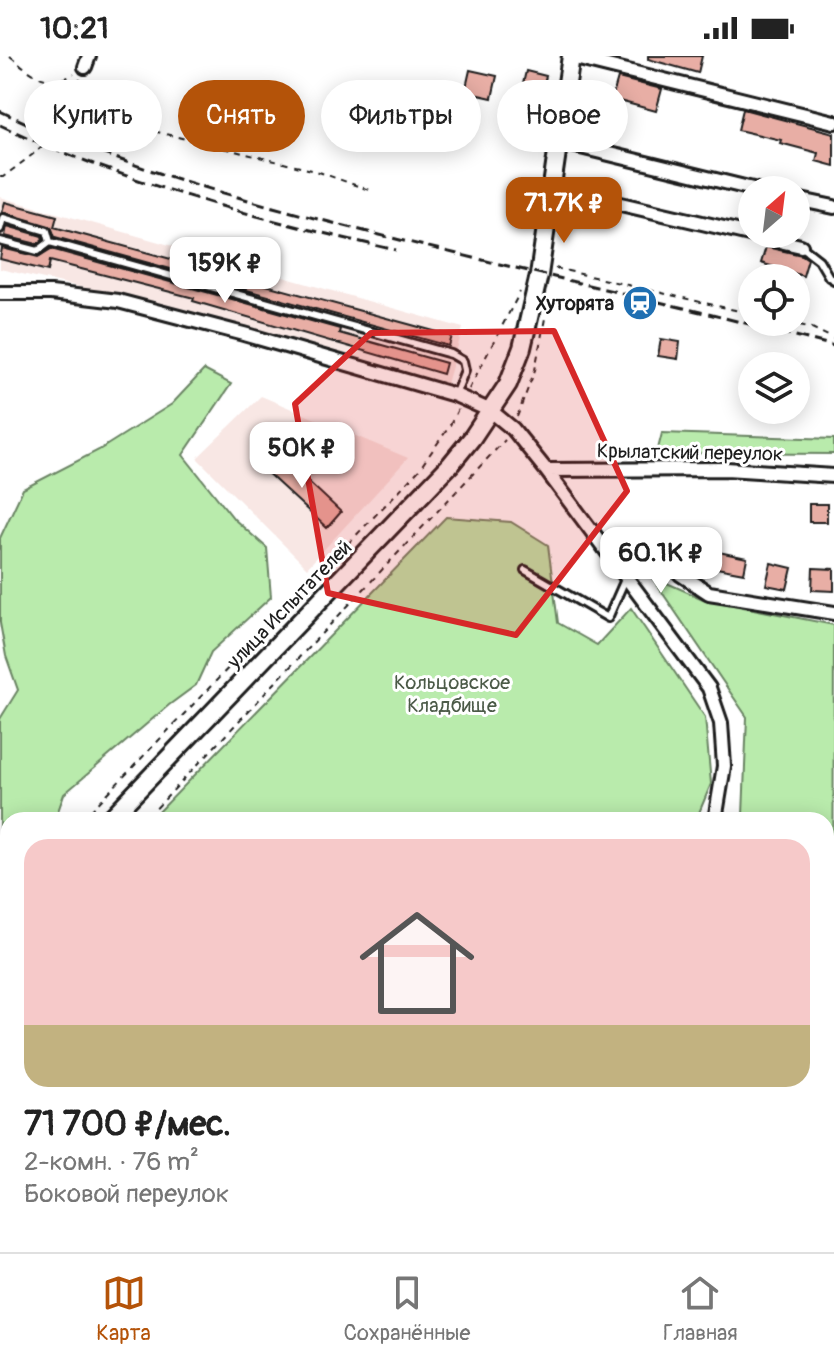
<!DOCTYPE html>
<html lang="ru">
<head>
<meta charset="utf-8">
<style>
	body { margin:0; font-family:Pangolin,sans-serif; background:#f6f6f6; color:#222; height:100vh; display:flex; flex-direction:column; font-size:30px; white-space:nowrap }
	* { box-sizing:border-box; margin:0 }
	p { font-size:26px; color:#767676 }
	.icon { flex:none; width:44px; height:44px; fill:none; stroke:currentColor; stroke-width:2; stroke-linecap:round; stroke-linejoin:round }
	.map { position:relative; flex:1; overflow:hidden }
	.details { position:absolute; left:0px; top:756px; width:834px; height:440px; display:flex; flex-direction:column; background:#fff; border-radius:24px 24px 0 0; box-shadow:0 4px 20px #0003 }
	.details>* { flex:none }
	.banner { position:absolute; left:24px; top:24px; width:786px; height:72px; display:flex; gap:16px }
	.needle { width:52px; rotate:28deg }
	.fabs { position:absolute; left:738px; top:120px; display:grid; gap:16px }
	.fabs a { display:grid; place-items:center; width:72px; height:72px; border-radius:50%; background:#fff; box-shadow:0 4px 20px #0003; font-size:40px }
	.price { position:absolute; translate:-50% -68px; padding:0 18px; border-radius:16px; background:#fff; color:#222; font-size:26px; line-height:52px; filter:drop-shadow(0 2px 4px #0008) }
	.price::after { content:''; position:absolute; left:50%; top:48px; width:24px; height:18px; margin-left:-12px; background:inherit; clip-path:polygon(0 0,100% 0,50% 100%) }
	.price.on { background:#b45309; color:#fff }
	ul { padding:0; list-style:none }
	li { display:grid; align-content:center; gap:16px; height:424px; padding:0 24px }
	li+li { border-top:2px solid #e0e0e0 }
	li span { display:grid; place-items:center; height:248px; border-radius:24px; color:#555 }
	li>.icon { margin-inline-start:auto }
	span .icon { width:144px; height:144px; fill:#fffc; stroke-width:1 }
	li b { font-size:34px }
	.chip { padding:0 28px; border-radius:36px; background:#fff; box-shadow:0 4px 20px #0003; font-size:28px; line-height:72px }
	.chip.on { background:#b45309; color:#fff }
	.status { display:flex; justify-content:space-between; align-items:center; height:56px; padding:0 40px; background:#fff; direction:ltr }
	.status svg { height:22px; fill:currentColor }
	.menu { display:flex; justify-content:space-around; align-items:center; height:112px; border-top:2px solid #e0e0e0; background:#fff; font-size:22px; color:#767676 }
	.menu a { display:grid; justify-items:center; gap:4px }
	.menu .on { color:#b45309 }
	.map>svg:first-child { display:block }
	.built { fill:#f8e7e4 }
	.green { fill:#b9ebac; stroke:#6a8464; stroke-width:2 }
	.building { fill:#e8aea5; stroke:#1c1c1c; stroke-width:2 }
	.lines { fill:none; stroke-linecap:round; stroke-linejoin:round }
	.lane-casing { stroke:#1c1c1c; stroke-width:12 }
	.street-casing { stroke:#1c1c1c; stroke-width:18 }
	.secondary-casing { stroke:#1c1c1c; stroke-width:22 }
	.path { stroke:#1c1c1c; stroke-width:2; stroke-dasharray:6 6; stroke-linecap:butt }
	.lane { stroke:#fff; stroke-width:6 }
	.street { stroke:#fff; stroke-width:12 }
	.secondary { stroke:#fff; stroke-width:16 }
	.rail { stroke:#1c1c1c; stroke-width:3; stroke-dasharray:12 6; stroke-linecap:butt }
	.marked { fill:#d62828; fill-opacity:0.2; stroke:#d62828; stroke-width:6; stroke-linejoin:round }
	.labels { text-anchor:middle; stroke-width:6; stroke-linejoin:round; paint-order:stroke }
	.poi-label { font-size:20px; font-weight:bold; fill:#1c1c1c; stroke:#fff; text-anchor:end }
	.street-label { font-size:20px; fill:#1c1c1c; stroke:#fff }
	.park-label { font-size:20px; fill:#4b5a47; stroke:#fff }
</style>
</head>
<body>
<div class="status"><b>10:21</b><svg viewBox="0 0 49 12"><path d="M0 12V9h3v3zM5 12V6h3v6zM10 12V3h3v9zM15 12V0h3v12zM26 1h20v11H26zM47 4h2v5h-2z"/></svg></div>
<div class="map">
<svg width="834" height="1196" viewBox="0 0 834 1196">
	<rect width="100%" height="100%" fill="#fff"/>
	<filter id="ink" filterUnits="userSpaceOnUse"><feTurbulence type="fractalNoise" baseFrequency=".0125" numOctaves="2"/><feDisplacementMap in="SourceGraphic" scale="16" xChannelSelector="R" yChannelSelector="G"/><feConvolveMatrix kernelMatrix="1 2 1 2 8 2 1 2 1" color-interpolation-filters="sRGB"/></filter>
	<g filter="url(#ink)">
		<path class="built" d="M0,141L463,272L446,331L351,301L199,258L0,213Z
			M261,340L408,402L307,512L197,402Z
			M8,984V1188H560L559,1196H0V993Z"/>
		<path class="green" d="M204,314L231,328L183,399L234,463L267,492L271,541L211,596L196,629L169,649L64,738L55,764H8V786L2,779L0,780V663L18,634L6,600L0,567V482L23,433L99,394L172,348Z
			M662,377L834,383V398L657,397Z
			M446,461L511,466L548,489L558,567L597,589L631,552L705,661L711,728L696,764H151Z
			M651,520L703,543L834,569L833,927L826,928V764H740L743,759L747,661Z
			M834,1081V1196H760V1188H826V1083Z"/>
		<path class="building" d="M648,0H702L698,17L648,3Z
			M470,14L497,20L492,42L465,36Z
			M526,15L546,20L538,54L518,49Z
			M618,22L662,33L656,55L612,43Z
			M743,53L834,77V110L816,105L818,97L780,87L781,84L738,74Z
			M5,146L57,160L54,171L452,280L449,290L55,181L52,173L49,170L2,156Z
			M7,170L42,180L43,184L37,188L5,180Z
			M766,191L802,199L808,203L803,220L761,207Z
			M2,192L38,201L51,193L340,273L339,277L446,307L443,318L193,245L194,242L50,205L48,215L0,203Z
			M661,283L680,286L678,303L658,300Z
			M278,397L341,456L327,472L263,413Z
			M809,448H827V466H809Z
			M714,495L747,502L744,517L711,511Z
			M771,507L792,512L787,533L766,529Z
			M813,512L834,513V535L812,534Z"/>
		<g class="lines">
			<g class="lane-casing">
				<path id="lane" d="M0,173L3,162L47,175L50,186
					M0,185L38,195L50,186
					M50,186L451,298L463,305L465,314L455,339
					M801,190L819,204L829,221L834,224
					M525,514L608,562L626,521
					M259,1196L260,1188"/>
			</g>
			<g class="street-casing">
				<path id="street" d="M571,1L834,66
					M85,11L89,0
					M560,86L757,134
					M552,132L801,190
					M796,143L834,151
					M0,237H51L118,245L244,278L455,339L491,355L513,373L546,414L709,632L721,667L724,710L715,764
					M546,414L726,413L834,420
					M680,518L709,537L834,557
					M573,1196L574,1188"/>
			</g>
			<g class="secondary-casing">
				<path id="secondary" d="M109,764L450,409L472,382L508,328L522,292L539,219L571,0
					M0,879L8,870"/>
			</g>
			<path class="path" d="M10,0C30,16 48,34 74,18
				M80,23L73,41L133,70L316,115L369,134
				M0,121H3L32,99L43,89L54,61L72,42
				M555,212L752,258
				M788,266L812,272L834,283
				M469,333L520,236
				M517,361L535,314L547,252
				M148,761L505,384
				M82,764L418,415L449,371L458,353
				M144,764L148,761L152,764
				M826,792L834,788
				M0,845L8,837"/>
			<use href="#lane" class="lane"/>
			<use href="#street" class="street"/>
			<use href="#secondary" class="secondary"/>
			<path class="rail" d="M0,55C118,110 243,144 368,176C523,215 680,249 834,290
				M0,69C125,127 261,164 396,194
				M0,1043L8,1035
				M40,1196L48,1188"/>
		</g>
	</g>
	<path class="marked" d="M554,275L627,435L516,579L328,537L295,348L371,277Z"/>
	<defs>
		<g id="station-disc" transform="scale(1.8)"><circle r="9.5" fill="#1f6fb2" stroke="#fff"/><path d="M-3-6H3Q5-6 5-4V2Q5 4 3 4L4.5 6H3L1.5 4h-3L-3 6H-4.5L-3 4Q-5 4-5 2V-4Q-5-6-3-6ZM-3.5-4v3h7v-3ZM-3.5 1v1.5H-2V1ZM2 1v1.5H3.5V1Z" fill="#fff"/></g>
	</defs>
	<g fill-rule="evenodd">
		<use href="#station-disc" x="640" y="247"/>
	</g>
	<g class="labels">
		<g class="poi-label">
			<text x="614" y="254">Хуторята</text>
		</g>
		<g class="street-label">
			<text transform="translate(690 396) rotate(1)" y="7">Крылатский переулок</text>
			<text transform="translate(289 548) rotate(-46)" y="7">улица Испытателей</text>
		</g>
		<g class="park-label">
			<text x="452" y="633">Кольцовское<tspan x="452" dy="23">Кладбище</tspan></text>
		</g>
	</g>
</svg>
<div class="fabs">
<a><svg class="needle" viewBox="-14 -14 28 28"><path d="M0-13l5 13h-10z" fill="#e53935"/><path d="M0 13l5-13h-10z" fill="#767676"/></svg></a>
<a><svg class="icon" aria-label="locate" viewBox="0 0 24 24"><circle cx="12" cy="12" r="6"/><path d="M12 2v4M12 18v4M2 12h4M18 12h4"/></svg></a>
<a><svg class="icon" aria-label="layers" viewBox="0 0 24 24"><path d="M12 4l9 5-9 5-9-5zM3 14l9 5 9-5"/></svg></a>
</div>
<b class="price on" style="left:564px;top:189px">71.7K ₽</b>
<b class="price" style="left:225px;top:249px">159K ₽</b>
<b class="price" style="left:302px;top:434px">50K ₽</b>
<b class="price" style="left:661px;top:539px">60.1K ₽</b>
<div class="banner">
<a class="chip">Купить</a>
<a class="chip on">Снять</a>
<a class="chip">Фильтры</a>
<a class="chip">Новое</a>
</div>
<section class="details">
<ul>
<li><span style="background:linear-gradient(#f6c9c9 75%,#c2b280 0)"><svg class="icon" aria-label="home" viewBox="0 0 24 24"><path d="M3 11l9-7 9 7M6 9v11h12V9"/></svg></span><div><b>71 700 ₽/мес.</b><p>2-комн. · 76 m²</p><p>Боковой переулок</p></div></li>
</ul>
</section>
</div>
<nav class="menu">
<a class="on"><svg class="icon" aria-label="map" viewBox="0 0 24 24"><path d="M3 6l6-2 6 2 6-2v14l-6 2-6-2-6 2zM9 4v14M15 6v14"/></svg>Карта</a>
<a><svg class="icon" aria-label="saved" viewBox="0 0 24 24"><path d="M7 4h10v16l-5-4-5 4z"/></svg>Сохранённые</a>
<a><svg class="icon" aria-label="home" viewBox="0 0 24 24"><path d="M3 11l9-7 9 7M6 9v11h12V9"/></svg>Главная</a>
</nav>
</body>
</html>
